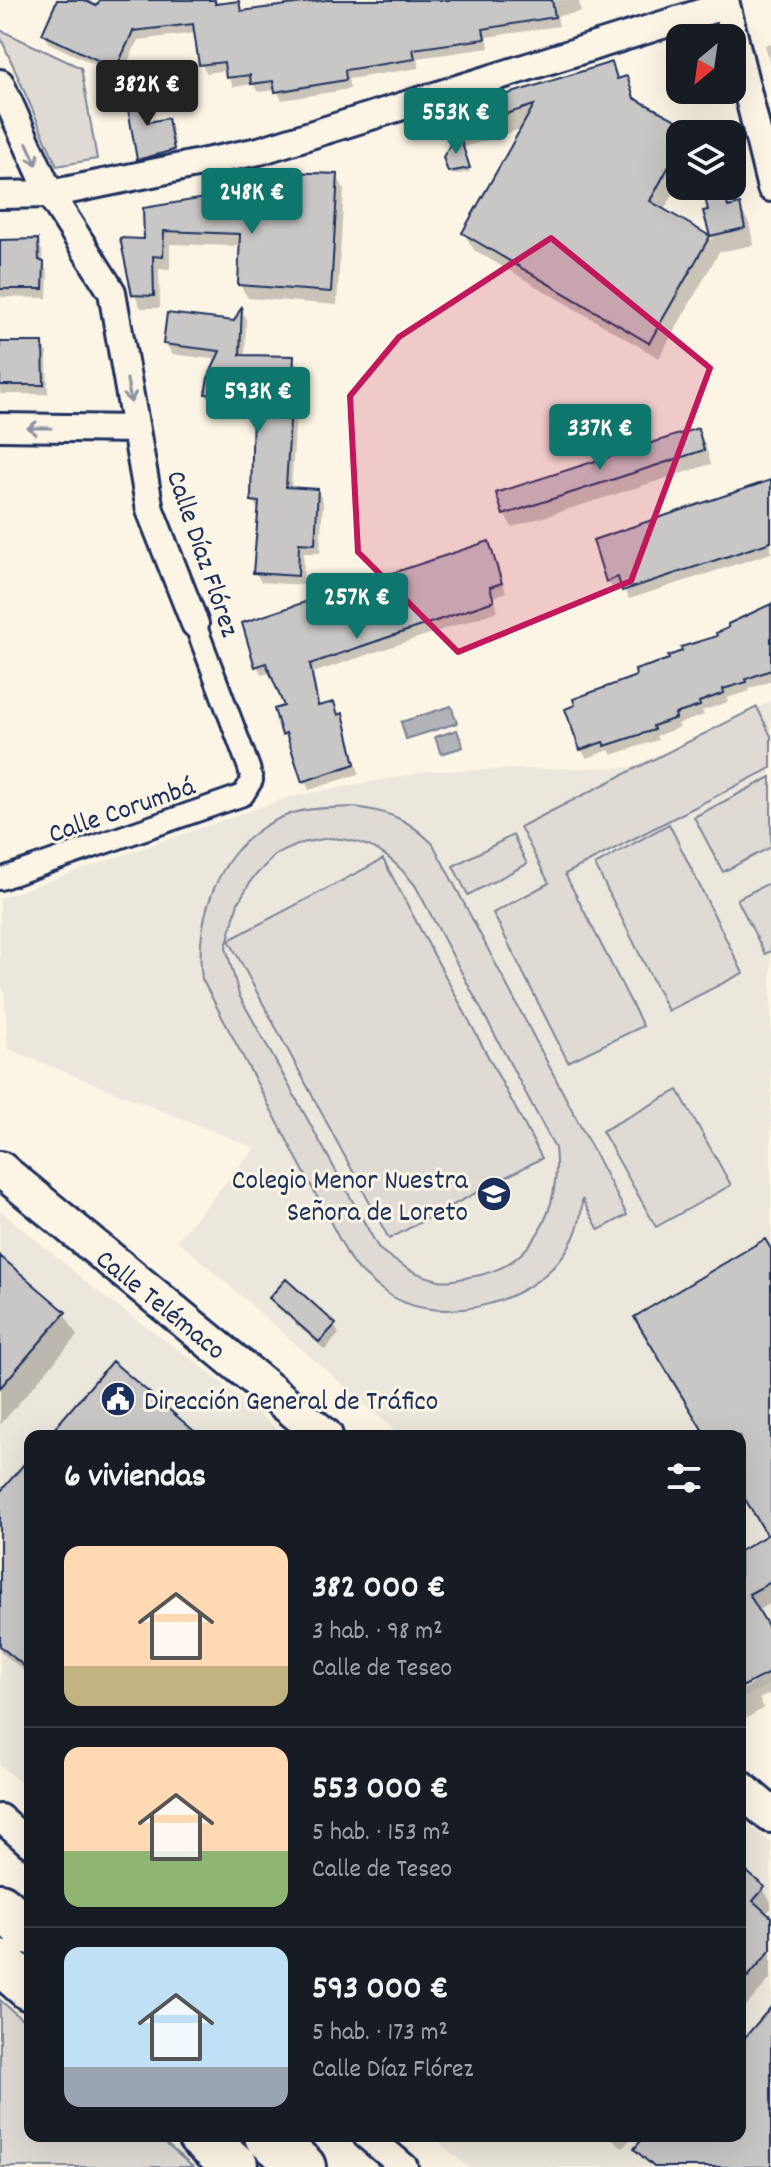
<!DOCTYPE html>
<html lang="es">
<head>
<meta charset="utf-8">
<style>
	body { margin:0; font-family:Dekko,sans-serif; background:#20242c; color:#f1f3f6; height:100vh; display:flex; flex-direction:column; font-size:30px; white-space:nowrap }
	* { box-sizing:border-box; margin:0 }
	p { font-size:26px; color:#9ea1a6 }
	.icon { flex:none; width:44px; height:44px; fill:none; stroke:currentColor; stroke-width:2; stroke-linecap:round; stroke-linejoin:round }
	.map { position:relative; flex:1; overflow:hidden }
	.side { position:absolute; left:24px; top:1430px; width:722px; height:712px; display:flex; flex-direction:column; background:#171b24; border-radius:16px; box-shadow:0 8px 32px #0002 }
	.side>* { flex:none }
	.needle { width:52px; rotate:209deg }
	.controls { position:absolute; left:666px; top:24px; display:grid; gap:16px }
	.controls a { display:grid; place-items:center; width:80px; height:80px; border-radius:16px; background:#171b24; box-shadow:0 8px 32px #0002; font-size:40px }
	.price { position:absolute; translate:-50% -68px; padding:0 18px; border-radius:8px; background:#0f766e; color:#fff; font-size:26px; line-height:52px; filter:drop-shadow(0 2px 4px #0008) }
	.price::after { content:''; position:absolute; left:50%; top:48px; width:24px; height:18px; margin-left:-12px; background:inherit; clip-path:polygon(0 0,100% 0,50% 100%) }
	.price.selected { background:#222; color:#fff }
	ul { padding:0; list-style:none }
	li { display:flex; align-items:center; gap:24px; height:200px; padding:0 40px }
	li+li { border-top:2px solid #363941 }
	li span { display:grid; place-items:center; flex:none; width:224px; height:160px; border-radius:16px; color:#555 }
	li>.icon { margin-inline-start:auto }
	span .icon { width:96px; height:96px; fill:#fffc; stroke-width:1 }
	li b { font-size:34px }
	h2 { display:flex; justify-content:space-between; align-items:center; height:96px; padding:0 40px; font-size:34px }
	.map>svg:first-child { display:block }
	.built { fill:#ece7dc }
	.green { fill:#dfdbd4; stroke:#7d8599; stroke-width:2; fill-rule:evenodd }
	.water { fill:#b2b4b8; stroke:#767f94; stroke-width:2 }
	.shadow { fill:#0003 }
	.building { fill:#c8c7c6; stroke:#1b2f5e; stroke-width:2 }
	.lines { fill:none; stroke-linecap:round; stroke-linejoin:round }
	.pedestrian-casing { stroke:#1b2f5e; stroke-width:26 }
	.minor-casing { stroke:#1b2f5e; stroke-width:32 }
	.tertiary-casing { stroke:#1b2f5e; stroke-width:40 }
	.motorway-casing { stroke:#1b2f5e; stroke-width:50 }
	.pedestrian { stroke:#fcf5e5; stroke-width:20 }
	.minor { stroke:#fcf5e5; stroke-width:26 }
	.tertiary { stroke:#fcf5e5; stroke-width:34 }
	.motorway { stroke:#fcf5e5; stroke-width:44 }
	.oneway { stroke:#8c92a2 }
	.marked { fill:#c2185b; fill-opacity:0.2; stroke:#c2185b; stroke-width:6; stroke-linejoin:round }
	.labels { text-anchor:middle; stroke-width:6; stroke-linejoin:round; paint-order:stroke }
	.street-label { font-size:28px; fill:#1b2f5e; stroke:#fcf5e5 }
	.poi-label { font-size:28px; fill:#1b2f5e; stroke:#fcf5e5; text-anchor:end }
</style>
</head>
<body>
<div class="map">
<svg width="771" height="2167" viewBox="0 0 771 2167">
	<rect width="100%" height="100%" fill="#fcf5e5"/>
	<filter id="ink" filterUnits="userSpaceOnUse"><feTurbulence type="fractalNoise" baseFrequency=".0125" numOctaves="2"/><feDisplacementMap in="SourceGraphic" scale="16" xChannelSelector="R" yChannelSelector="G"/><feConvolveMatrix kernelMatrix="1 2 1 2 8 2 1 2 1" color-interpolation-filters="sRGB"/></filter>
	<g filter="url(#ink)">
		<path class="built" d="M771,701V1683L740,1700V1436H401L177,1240L255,1148L8,1049L4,991L0,979V898L289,797L429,771L632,767Z
			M0,1210L106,1298L200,1365L286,1436H30V1791L0,1765Z
			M740,1816L771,1843V2167H468L432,2136H740Z"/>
		<path class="green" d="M0,30L81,68L97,159L57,166L0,36Z
			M757,707L771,736V768L565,874L643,1026L568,1062L493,913L549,883L520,827Z
			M771,777V847L723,872L694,817Z
			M355,807C390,812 408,819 433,844L627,1215L599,1230L582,1199C582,1276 491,1320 424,1308C393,1303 373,1284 352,1263L202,979C193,912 224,835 293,813C312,807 335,808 355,807ZM329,838C370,840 390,854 415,885L555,1148C562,1206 534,1269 469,1277C460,1279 448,1282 439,1280C415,1275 397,1263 379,1249L239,995L226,947L238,903L252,879L275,855L302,843Z
			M669,824L743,973L668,1011L595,865Z
			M513,835L527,864L468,895L453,866Z
			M383,859L542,1158L389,1239L229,940Z
			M771,882V951L765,954L737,899Z
			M678,1090L731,1185L656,1227L602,1131Z
			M0,2000L30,2026V2136H157L193,2167H0Z"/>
		<path class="water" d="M451,706L457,723L406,739L401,722Z
			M457,730L463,747L441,754L435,737Z"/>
		<path class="shadow" d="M59,0H79L97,8L102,0H216L218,6L238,3L243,13L341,0H588L579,2L581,12L557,16L559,26L487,37L489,48L417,58L419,68L348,79L350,89L282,100L277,90L258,92L253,84L233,87L227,70L207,73L201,64L196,33L138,40L121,77L49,43L44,34Z
			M771,43V67L765,45Z
			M611,65L620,80L626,79L638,103L683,126L701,121L710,134H680V184L663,211L713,240L706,213L711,212L704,186H727L732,208L739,206L749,223L754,245L719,252L659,358L474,250L464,233L524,128L462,148L470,172L452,175L450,171L456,139L446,115Z
			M144,98L149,106L151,124L167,120L172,128L177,157L143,166L139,159Z
			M337,176L344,189L337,305L248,298L240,285L241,246L170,244V269H159L160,308H141L134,294L146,242L145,209L284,215Z
			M0,241H37L42,250L43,263L48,273L47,298L0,297Z
			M242,310L246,319L245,357L293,358L299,369L291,489L317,491L323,501L320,553H304L303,585L261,582L255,572L259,511L253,501L255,413H248L245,407L213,404L207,394L219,360L172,354L166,344L235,323Z
			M0,344H42L47,353L48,394H0Z
			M697,430L705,444L711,464L512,527L504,514Z
			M771,482V553L629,599L623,586L613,590L608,581L692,509Z
			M488,543L506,592L494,597L498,611L313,673L320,707L333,704L347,725L359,774L309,790L291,742L289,743L284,734L286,707L272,672L262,675L257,666Z
			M771,607V681L749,689L750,691L727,698L728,702L702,711L704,715L678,724L680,727L656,736L658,740L612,755L609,750L587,758L581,750L638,677L720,638Z
			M771,1253V1603L757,1611L771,1635V1669L742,1685L744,1689L771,1673V1693L759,1699L764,1708L740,1722V1553L769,1536L740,1488V1436H708Z
			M0,1258L64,1313L77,1336L0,1425Z
			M271,1298L334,1325L339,1334L325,1350L277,1307Z
			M30,1460V1676L0,1651V1495Z
			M740,1868L763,1889L771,1902V1908L765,1915L771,1920V1978L740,2013Z
			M609,2136H633L623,2148Z"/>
		<path class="building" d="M57,0H84L96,6L100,0H215V4L239,1L241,11L326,0H552L555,17L483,29L485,39L413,49L415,59L345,70L346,80L275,92L273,81L251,84L250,75L226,78L224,62L199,65L193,24L133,31L116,69L42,34Z
			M612,62L617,79L627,76L634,98L680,122V146L650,201L710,236L649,343L462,233L534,105L450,132L444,114Z
			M124,86L146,96L149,122L168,118L174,150L137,160Z
			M458,131L470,168L448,172L443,157Z
			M286,172L338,174L331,292L238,285L240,234L164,231L163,257L153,256L154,296L132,295L120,238L144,239L143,208L211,197L282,212Z
			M702,186H722L728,207L740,204L745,228L710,236L703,211L708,210Z
			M38,239L39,260L44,262L43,289H0V240Z
			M242,306L240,355L294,356L286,487L318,489L315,544L299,543L298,576L253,573L259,502L251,501L253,403H240V398L205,394L208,378L220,351L163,344L167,313L234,321Z
			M0,342H43L44,385H0Z
			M698,428L704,450L503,515L496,493Z
			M771,480V542L622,591L618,577L606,582L593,540Z
			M489,541L502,583L490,587L494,601L310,664L318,706L334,702L338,715L343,713L355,764L302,782L286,733L282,735L274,709L284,706L266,663L255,667L242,623Z
			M771,604V670L746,679L747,682L723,689L724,693L699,702L700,706L675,714L676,718L653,726L654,730L605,746L603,742L580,750L565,709L575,705L573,699L636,676L635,670L669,659L668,656L682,651L681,647L717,636L716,633L728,628V624Z
			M765,1239L771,1249V1582L749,1594L771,1631V1672L740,1688V1551L767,1535L740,1491V1436H706L634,1317Z
			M0,1256L66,1312L0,1388Z
			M286,1279L336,1324L319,1342L269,1298Z
			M112,1361L200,1436H48Z
			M30,1457V1671L0,1646V1492Z
			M740,1866L765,1887L753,1901L771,1917V1950L740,1986Z
			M771,2007V2167H654L634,2149L645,2136H740V2043Z"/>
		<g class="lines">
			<g class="pedestrian-casing">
				<path id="pedestrian" d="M0,879L243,795L252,780L249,768L195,624"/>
			</g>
			<g class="minor-casing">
				<path id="minor" d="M725,0L771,188
					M0,83L50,194L112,292L150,510L195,624
					M0,195L50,194L259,151L726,5
					M0,427L135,429
					M0,1818L30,1844
					M367,2136L404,2167"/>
			</g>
			<g class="tertiary-casing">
				<path id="tertiary" d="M0,1169L325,1436
					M740,1788L771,1815"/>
			</g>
			<g class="motorway-casing">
				<path id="motorway" d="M0,1906L30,1932
					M0,1962L30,1988
					M200,2136L236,2167
					M267,2136L303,2167"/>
			</g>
			<use href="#pedestrian" class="pedestrian"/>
			<use href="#minor" class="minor"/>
			<use href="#tertiary" class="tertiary"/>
			<use href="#motorway" class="motorway"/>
		</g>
		<defs><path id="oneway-shaft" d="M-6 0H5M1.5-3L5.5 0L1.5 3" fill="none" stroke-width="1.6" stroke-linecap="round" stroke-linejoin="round" transform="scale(2)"/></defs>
		<g class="oneway">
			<use href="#oneway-shaft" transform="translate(32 154) rotate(65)"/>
			<use href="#oneway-shaft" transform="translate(129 391) rotate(80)"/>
			<use href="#oneway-shaft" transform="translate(39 428) rotate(-180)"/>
		</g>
	</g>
	<path class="marked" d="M551,238L710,368L631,581L458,652L358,552L350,396L399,337Z"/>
	<defs>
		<g id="school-disc" transform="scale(1.8)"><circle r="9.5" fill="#1b2f5e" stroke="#fcf5e5"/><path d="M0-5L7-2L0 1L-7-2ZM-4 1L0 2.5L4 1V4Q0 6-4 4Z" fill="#fff"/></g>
		<g id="civic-disc" transform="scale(1.8)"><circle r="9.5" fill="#1b2f5e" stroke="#fcf5e5"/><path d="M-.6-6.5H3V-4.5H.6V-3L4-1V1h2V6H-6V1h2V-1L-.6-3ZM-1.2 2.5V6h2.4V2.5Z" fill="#fff"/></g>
	</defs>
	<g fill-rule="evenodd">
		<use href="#school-disc" x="494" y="1194"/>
		<use href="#civic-disc" x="118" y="1399"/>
	</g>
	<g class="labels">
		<g class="street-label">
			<text transform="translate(205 553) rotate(71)" y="10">Calle Díaz Flórez</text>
			<text transform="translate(121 808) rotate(-19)" y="10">Calle Corumbá</text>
			<text transform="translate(162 1303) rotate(39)" y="10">Calle Telémaco</text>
		</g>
		<g class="poi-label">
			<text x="468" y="1188">Colegio Menor Nuestra<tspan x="468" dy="32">Señora de Loreto</tspan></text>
			<text x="144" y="1409" text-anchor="start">Dirección General de Tráfico</text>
		</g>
	</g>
</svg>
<div class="controls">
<a><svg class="needle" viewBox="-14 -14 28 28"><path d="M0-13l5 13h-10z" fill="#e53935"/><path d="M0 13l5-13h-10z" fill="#9ea1a6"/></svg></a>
<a><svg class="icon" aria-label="layers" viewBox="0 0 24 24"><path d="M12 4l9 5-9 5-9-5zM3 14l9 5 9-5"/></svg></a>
</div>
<b class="price selected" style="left:147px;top:128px">382K €</b>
<b class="price" style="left:456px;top:156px">553K €</b>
<b class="price" style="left:252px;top:236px">248K €</b>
<b class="price" style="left:258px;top:435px">593K €</b>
<b class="price" style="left:600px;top:472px">337K €</b>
<b class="price" style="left:357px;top:641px">257K €</b>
<section class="side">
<h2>6 viviendas<svg class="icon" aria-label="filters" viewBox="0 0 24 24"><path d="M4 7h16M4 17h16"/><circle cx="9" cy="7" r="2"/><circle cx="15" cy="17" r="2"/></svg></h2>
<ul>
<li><span style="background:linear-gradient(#ffd9b3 75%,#c2b280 0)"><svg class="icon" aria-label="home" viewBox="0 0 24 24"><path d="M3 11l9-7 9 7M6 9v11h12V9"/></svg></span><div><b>382 000 €</b><p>3 hab. · 98 m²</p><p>Calle de Teseo</p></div></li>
<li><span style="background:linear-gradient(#ffd9b3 65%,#8fb573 0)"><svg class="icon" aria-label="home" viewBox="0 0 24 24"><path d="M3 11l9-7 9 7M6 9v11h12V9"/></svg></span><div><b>553 000 €</b><p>5 hab. · 153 m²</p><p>Calle de Teseo</p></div></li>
<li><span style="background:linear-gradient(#bfe0f5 75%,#9aa5b1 0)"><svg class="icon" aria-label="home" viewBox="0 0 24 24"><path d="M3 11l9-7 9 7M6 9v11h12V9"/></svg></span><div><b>593 000 €</b><p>5 hab. · 173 m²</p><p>Calle Díaz Flórez</p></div></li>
</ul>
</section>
</div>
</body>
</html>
